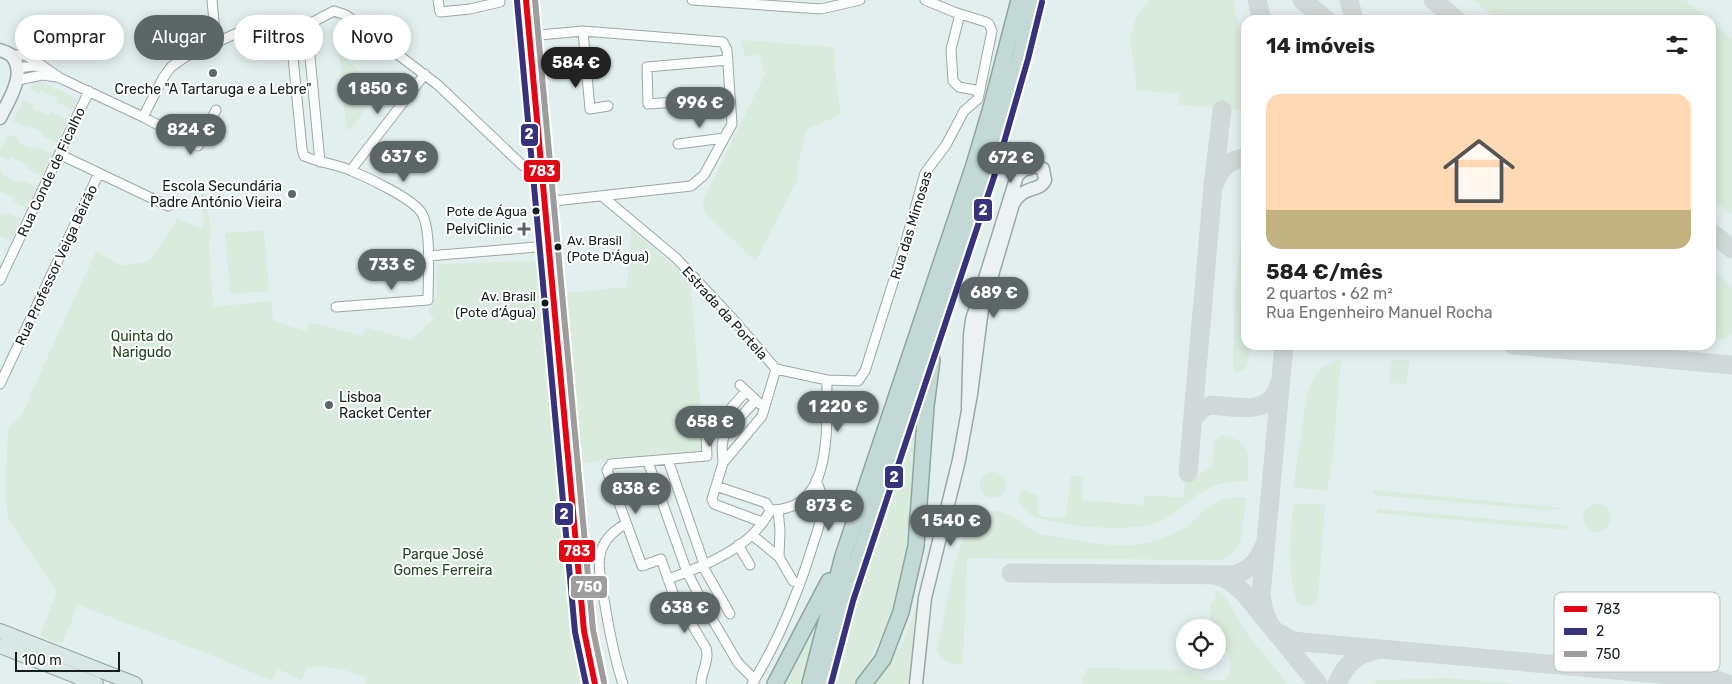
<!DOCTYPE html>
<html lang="pt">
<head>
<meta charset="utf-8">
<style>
	body { margin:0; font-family:Rubik,sans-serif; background:#f6f6f6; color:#222; height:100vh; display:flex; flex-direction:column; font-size:19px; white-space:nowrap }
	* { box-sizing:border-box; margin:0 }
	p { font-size:16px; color:#767676 }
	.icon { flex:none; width:28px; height:28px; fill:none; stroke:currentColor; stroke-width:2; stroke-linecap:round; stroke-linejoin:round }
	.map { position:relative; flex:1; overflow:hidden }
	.sheet { position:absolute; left:1241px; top:15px; width:475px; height:335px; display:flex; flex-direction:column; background:#fff; border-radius:15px; box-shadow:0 2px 12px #0003 }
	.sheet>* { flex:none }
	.hud { position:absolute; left:15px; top:15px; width:475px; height:45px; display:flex; gap:10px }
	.fabs { position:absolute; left:1176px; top:619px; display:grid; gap:10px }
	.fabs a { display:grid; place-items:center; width:50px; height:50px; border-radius:50%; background:#fff; box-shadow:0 2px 12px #0003; font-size:25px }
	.scale { position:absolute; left:15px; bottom:12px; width:105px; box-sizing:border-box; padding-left:5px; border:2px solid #151d1d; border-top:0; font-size:14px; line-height:18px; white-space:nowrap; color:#151d1d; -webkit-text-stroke:4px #fff; paint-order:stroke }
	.price { position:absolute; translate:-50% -42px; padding:0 11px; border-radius:18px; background:#5d6666; color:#fff; font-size:16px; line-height:32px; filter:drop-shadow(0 1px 2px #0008) }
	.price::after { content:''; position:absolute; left:50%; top:30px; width:15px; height:11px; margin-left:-8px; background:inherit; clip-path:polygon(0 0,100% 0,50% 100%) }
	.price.on { background:#222; color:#fff }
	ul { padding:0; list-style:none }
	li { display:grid; align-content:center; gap:10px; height:265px; padding:0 25px }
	li span { display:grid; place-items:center; height:155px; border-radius:15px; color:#555 }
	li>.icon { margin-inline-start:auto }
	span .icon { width:90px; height:90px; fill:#fffc; stroke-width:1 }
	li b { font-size:21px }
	h2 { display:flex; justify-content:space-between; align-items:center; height:60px; padding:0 25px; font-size:21px }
	.chip { padding:0 18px; border-radius:22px; background:#fff; box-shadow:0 2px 12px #0003; font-size:18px; line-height:45px }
	.chip.on { background:#5d6666; color:#fff }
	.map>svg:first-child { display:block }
	.green { fill:#d9ebdd }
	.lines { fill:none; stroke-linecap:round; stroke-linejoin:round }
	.taxiway { stroke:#d0d8d8; stroke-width:19 }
	.street-casing { stroke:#9da6a7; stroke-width:11 }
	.secondary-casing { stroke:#9da6a7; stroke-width:15 }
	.primary-casing { stroke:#8ba6a1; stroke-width:16 }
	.highway-casing { stroke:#8ba6a1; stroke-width:18 }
	.street { stroke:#fbfdfd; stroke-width:9 }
	.secondary { stroke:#ebf2f1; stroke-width:12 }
	.primary { stroke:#d9e7e5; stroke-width:14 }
	.highway { stroke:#c3d9d5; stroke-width:15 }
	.bus-1-casing { stroke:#fff; stroke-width:10 }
	.bus-2-casing { stroke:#fff; stroke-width:10 }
	.bus-3-casing { stroke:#fff; stroke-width:10 }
	.bus-1 { stroke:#e30613; stroke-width:6 }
	.bus-2 { stroke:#36327b; stroke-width:6 }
	.bus-3 { stroke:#9d9d9c; stroke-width:6 }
	.poi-dot { fill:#5d6666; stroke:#fff; stroke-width:2 }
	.bus-dot { fill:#151d1d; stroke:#fff; stroke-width:2 }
	.labels { text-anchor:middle; stroke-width:4; stroke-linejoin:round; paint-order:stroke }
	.bus-label { font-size:13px; fill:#151d1d; stroke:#fff; text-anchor:end }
	.poi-label { font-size:14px; fill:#151d1d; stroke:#fff; text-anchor:end }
	.street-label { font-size:14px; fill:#151d1d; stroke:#fff }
	.park-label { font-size:14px; fill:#224521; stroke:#fff }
	.key { fill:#fff; stroke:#b9bbbb; stroke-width:1 }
	.key-label { font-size:14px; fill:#151d1d }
	.line-badge { stroke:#fff; stroke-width:2 }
	.badge-label { font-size:14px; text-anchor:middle; font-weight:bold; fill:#fff }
</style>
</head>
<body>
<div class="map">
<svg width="1732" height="684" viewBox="0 0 1732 684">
	<rect width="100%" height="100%" fill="#e3efef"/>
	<path class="green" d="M1150,0H1233L1238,24L1246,46V128L1244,126L1243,110L1179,105V94L1137,90L1130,38L1136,17Z
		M1473,0H1685L1709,20H1498Z
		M1711,22L1732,39V215L1711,197Z
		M741,40L834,47L837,91L841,114L806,130L798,165L797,180L756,261L706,215L702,202L765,74L759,55L745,56Z
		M339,52L380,91L349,131L346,127Z
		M34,78L78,99L73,110L56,102L57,98L41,91L39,93L29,89Z
		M23,100L34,105L33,109L49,116L51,112L68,120L58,143L42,136L43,132L27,125L25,127L13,122Z
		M8,134L19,139L18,142L35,150L37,147L52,154L42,176L27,169L28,165L11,157L9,160L0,156V150Z
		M0,170L3,172L2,175L19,183L21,180L37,187L27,208L13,202L14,198L0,191Z
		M202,180L211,228L209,243L213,307L271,301L273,319L279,323L306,331L309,322L363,336L366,327L411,340L434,319L428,310L437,294L436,264L538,261L572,633L582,684H365L367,678C345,670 330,664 307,668L301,680L278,669L272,681L211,655L78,605L62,644L40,636L57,592L9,521L5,497L8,429C11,423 16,422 20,417C26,410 28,402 31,393L96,251L121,266L149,261L163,242L178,217L181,220L202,229L204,223L199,183Z
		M0,213L6,216L8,213L21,219L11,241L0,236Z
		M1246,213V345H1252L1246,368L1238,373L1234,371L1233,367L1235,284Z
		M631,228L690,280L705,454L581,463L565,293L627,287Z
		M264,230L269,291L230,294L225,233Z
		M1711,266L1732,288V333L1725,339L1711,338Z
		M1341,360L1332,465L1327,491L1293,487L1307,395C1312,378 1321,362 1341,360Z
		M1394,360H1410L1406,384L1389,383L1391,362Z
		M917,401C914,471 917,550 891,616C881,640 868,662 855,684H831L860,578Z
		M1221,435C1252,441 1250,454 1247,482C1202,478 1194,505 1159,522C1135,533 1057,527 1034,516C1024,511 1011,499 1023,490L1037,495L1039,515L1042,517H1066L1071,476L1083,477L1082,500L1143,505L1145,496L1183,497L1186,475L1197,476L1212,466L1214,442Z
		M980 485a13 13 0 1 1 26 0a13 13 0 1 1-26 0Z
		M1374,490L1564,508L1554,510H1545L1373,495Z
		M1246,497L1241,540L1234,552L1221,560L967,558L963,664C951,666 942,660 937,650C941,632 944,615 948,597C953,575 962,509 994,511C1013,512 1026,530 1045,535C1097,543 1137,557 1186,527C1195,522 1200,512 1209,506C1219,499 1233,497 1246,497Z
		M1293,503L1325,505L1318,598C1316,603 1312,606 1306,606C1283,608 1292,519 1293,503Z
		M1583 518a14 14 0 1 1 28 0a14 14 0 1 1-28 0Z
		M1378,509L1564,525L1569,526L1565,530L1377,513Z
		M1216,590L1225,597L1248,635L1288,684H1083V677L1088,668H1093L1186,670L1208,680H1225C1233,671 1231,658 1224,648H1218V628L1210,627L1211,602L1214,601Z
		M921,592L912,684H874L905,638Z
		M819,616L802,684H782Z
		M1450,678L1517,684H1371L1377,680Z"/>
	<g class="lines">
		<path class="taxiway" d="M1257,0L1262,20
			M1302,0L1327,20
			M1349,0L1354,20
			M1433,0L1457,20
			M1215,183C1220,168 1230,159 1246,158
			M1711,232L1732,249
			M1513,345L1732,365
			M1192,422C1197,413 1201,407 1212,405C1236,407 1272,416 1279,384
			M1188,473L1213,186L1222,110
			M1011,573L1234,575C1249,570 1258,562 1264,546
			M1217,576C1228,578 1235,585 1244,593L1318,684
			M1269,623L1264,612L1261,595L1284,345
			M1277,632L1291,640L1302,642L1715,679L1727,684
			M1337,684C1345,665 1356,654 1377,650"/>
		<g class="street-casing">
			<path id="street" d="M212,0L216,43
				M438,0L440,12L470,9L500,2
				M692,0L821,9L860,0
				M334,11L346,15L438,85L522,165L527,168H542
				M960,14L951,49L953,81L959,87L980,91
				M307,25L320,162
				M290,27L302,149L304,156C320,163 337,164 352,171C369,178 411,198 421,212C432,228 428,279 428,300L336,307
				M583,31L590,109L608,106
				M529,36L583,31L723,42L727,50L732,124L704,175L691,186L545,202
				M10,55H25L34,60L60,78L143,117L198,146L216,110
				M728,60L647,67L648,104L730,98
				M17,68L33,66L44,67
				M18,80L42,75L57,77
				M143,117L163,78L171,67L185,57L237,33L307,25L334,11
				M678,144L724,138
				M59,154L168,206
				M351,170L425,74
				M602,196L676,258L733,319L776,369L827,380L858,381L865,371L904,248L925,173L946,145L964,111L978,99L992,31L989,24L986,22L954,12L925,0
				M428,256L549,246
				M0,280L89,91
				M0,384L99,173
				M740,385L760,404
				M725,415L746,391
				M668,460L704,564
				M648,462L687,572L705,607L738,663L755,680
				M723,463L722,446L724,435L756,400
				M716,486L766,503L770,510
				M770,510C835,511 826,425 827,380
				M778,510L780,530L779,557L793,581L800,584
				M762,522L714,504L712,499L723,463L762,416L776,369
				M752,535L779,557
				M738,545L750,565
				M702,565L730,614
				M668,579C694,570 732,554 752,535C758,529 764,521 769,513L770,510
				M623,684C613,654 608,625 603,593C601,580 597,564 601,551C605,539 615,529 626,524
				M701,684C701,672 710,660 706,648L673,593L661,559L642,566L607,470L611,464L707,456L706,433L709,430L720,429L724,433V435
				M752,684C778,642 796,598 811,551C815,537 822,521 823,506C823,497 820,489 816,480"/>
		</g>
		<g class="secondary-casing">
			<path id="secondary" d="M526,0L584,631L595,684
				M0,50C3,51 8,53 11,55C28,73 8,101 0,118
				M916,684L925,598L959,460L971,394L982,309L1013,204C1024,184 1039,193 1045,180L1043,169L1036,166L1023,170L1017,176L972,320L970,335L968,407"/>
		</g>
		<g class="primary-casing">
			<path id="primary" d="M0,631L135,684
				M0,646L96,684"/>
		</g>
		<g class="highway-casing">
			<path id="highway" d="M775,684L829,581
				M810,684L843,556L974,165L992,104L1019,0
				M822,684L845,598L986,175L1020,57L1034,0
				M864,684L883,659L901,612L916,546L926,406L932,360"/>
		</g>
		<use href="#street" class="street"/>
		<use href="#secondary" class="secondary"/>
		<use href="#primary" class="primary"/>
		<use href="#highway" class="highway"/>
		<g class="bus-1-casing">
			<path id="bus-1" d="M526,0L584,631L595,684"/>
		</g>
		<g class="bus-2-casing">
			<path id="bus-2" d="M517,1L575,632L586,684
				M831,684L853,601L994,177L1028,59L1042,2"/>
		</g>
		<g class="bus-3-casing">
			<path id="bus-3" d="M535,0L593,630L604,682"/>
		</g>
		<use href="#bus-1" class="bus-1"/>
		<use href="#bus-2" class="bus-2"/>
		<use href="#bus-3" class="bus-3"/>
	</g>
	<g class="poi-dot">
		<circle cx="213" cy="73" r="5"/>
		<circle cx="292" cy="194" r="5"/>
		<path d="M521.5 221.5h5v5h5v5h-5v5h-5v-5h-5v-5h5z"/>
		<circle cx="329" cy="405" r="5"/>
	</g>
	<g class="bus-dot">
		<circle cx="536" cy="211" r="4.5"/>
		<circle cx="558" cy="247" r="4.5"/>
		<circle cx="545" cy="303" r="4.5"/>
	</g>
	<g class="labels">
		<g class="bus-label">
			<text x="527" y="216">Pote de Água</text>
			<text x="567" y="245" text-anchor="start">Av. Brasil<tspan x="567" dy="16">(Pote D'Água)</tspan></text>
			<text x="536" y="301">Av. Brasil<tspan x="536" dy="16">(Pote d’Água)</tspan></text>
		</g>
		<g class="poi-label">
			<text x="213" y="94" text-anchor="middle">Creche "A Tartaruga e a Lebre"</text>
			<text x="282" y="191">Escola Secundária<tspan x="282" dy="16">Padre António Vieira</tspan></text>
			<text x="513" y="234">PelviClinic</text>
			<text x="339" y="402" text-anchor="start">Lisboa<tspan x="339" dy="16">Racket Center</tspan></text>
		</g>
		<g class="street-label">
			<text transform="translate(51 172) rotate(-65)" y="5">Rua Conde de Ficalho</text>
			<text transform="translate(911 225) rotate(-73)" y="5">Rua das Mimosas</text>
			<text transform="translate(56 265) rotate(-65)" y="5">Rua Professor Veiga Beirão</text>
			<text transform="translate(725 313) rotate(48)" y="5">Estrada da Portela</text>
		</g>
		<g class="park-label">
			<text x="142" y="341">Quinta do<tspan x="142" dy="16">Narigudo</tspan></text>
			<text x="443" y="559">Parque José<tspan x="443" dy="16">Gomes Ferreira</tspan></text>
		</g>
	</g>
	<rect x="1554" y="592" width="166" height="80" rx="8" class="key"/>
	<rect x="1564" y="606" width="23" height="6" fill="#e30613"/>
	<rect x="1564" y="628" width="23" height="7" fill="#36327b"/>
	<rect x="1564" y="651" width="23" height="6" fill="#9d9d9c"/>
	<g class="key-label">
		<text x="1596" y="614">783</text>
		<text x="1596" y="636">2</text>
		<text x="1596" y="659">750</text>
	</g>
	<g class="line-badge">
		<rect x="520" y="123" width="19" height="24" rx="5" fill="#36327b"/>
		<rect x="523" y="159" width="38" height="24" rx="5" fill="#e30613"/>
		<rect x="973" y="198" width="20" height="24" rx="5" fill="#36327b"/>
		<rect x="884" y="465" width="20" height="24" rx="5" fill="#36327b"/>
		<rect x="554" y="502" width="20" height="24" rx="5" fill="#36327b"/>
		<rect x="558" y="539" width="38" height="24" rx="5" fill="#e30613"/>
		<rect x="570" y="575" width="38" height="24" rx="5" fill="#9d9d9c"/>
	</g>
	<g class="badge-label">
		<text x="529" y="139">2</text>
		<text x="542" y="176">783</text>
		<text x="983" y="215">2</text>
		<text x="894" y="482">2</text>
		<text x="564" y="519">2</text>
		<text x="577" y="556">783</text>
		<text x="589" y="592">750</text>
	</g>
</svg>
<div class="fabs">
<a><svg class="icon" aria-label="locate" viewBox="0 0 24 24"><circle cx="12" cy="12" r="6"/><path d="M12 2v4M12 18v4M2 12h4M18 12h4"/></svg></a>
</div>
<div class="scale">100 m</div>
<b class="price on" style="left:576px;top:89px">584 €</b>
<b class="price" style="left:378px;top:115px">1 850 €</b>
<b class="price" style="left:700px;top:129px">996 €</b>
<b class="price" style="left:191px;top:156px">824 €</b>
<b class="price" style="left:404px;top:183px">637 €</b>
<b class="price" style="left:1011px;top:184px">672 €</b>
<b class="price" style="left:392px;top:291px">733 €</b>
<b class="price" style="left:994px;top:319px">689 €</b>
<b class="price" style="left:838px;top:433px">1 220 €</b>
<b class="price" style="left:710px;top:448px">658 €</b>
<b class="price" style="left:636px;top:515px">838 €</b>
<b class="price" style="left:829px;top:532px">873 €</b>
<b class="price" style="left:951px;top:547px">1 540 €</b>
<b class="price" style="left:685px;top:634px">638 €</b>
<div class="hud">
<a class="chip">Comprar</a>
<a class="chip on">Alugar</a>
<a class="chip">Filtros</a>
<a class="chip">Novo</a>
</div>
<section class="sheet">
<h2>14 imóveis<svg class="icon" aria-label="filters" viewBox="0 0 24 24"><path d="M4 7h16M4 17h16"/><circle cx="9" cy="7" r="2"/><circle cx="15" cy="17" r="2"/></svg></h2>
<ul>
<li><span style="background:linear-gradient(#ffd9b3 75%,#c2b280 0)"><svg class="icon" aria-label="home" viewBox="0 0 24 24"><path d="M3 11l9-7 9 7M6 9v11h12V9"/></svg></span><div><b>584 €/mês</b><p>2 quartos · 62 m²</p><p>Rua Engenheiro Manuel Rocha</p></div></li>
</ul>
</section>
</div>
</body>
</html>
